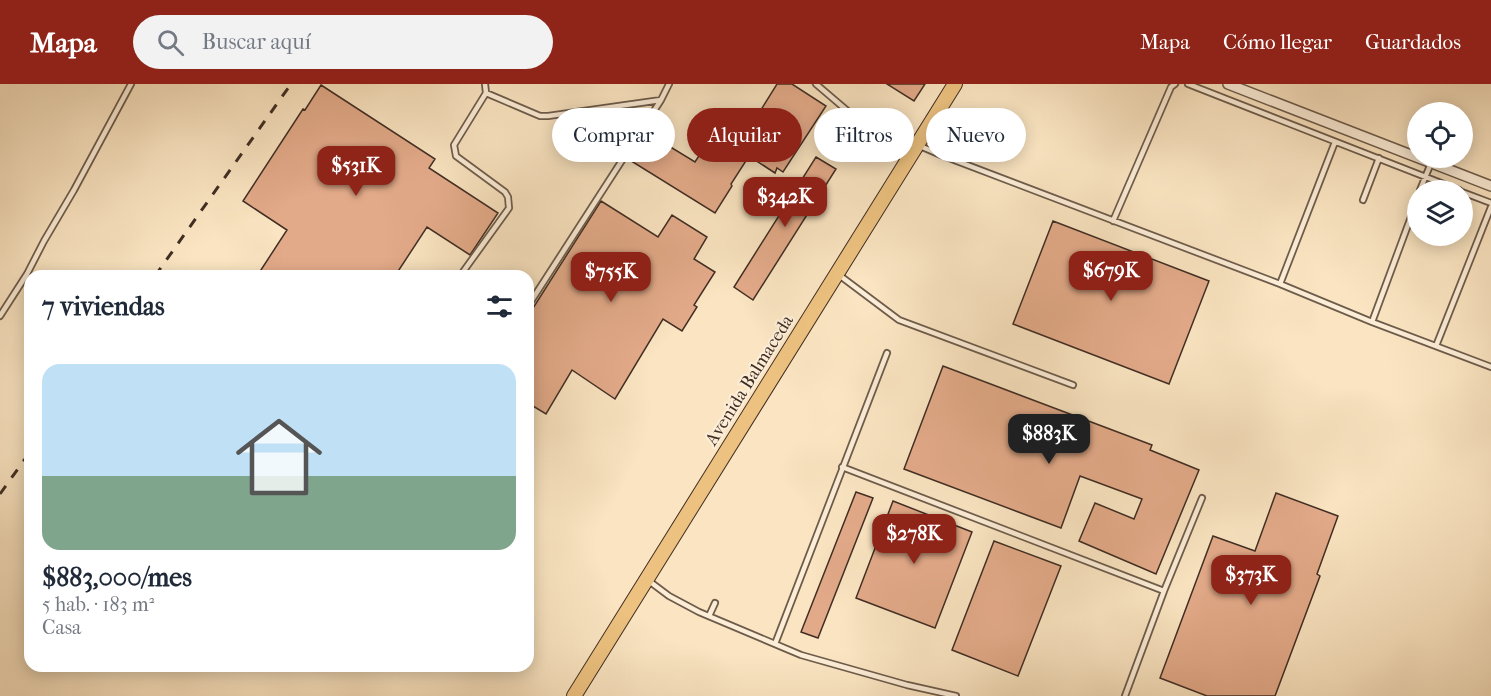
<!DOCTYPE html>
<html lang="es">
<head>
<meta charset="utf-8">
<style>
	body { margin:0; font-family:"IM FELL French Canon",serif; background:#f2f2f3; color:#1f2937; height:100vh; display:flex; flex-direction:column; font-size:22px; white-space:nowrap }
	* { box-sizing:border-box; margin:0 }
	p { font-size:20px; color:#747a83 }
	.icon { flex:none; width:33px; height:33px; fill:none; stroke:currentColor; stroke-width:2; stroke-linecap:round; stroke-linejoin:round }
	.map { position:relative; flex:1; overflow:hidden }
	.sheet { position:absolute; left:24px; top:186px; width:510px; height:402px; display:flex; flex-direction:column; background:#fff; border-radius:18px; box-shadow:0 3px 15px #0003 }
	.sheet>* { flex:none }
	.guide { position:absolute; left:552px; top:24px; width:570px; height:54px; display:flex; gap:12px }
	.tools { position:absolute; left:1407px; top:18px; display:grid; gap:12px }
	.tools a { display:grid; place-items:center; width:66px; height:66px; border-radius:50%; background:#fff; box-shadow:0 3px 15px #0003; font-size:30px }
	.price { position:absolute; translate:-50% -51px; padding:0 14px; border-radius:12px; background:#8f2418; color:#fff; font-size:20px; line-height:39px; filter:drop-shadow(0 2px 3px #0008) }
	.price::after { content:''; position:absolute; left:50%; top:36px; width:18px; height:14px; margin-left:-9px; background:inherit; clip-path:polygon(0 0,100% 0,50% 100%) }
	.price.selected { background:#222; color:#fff }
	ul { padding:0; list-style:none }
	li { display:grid; align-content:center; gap:12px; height:318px; padding:0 18px }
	li span { display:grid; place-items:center; height:186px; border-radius:18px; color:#555 }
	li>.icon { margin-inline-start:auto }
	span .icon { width:108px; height:108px; fill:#fffc; stroke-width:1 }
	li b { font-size:26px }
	h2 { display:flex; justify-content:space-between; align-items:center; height:72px; padding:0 18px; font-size:26px }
	.tag { padding:0 21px; border-radius:27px; background:#fff; box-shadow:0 3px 15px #0003; font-size:21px; line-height:54px }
	.tag.selected { background:#8f2418; color:#fff }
	header { display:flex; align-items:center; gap:36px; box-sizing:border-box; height:84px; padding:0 30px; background:#8f2418; color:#fff }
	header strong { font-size:28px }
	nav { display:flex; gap:33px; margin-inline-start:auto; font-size:21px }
	.search { width:420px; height:54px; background:#f2f2f3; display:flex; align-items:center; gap:15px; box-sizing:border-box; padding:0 21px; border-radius:33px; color:#747a83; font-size:22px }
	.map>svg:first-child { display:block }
	.building { fill:#e3aa89; stroke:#402e24; stroke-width:1.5 }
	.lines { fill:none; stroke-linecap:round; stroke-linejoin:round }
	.service-casing { stroke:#6e5c4b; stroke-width:8 }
	.minor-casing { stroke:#6e5c4b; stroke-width:12 }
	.primary-casing { stroke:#402e24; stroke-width:16 }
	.service { stroke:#fcedd7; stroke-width:4.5 }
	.minor { stroke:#fcedd7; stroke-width:9 }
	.primary { stroke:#edc280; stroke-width:14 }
	.rail { stroke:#402e24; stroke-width:3; stroke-dasharray:10 10; stroke-linecap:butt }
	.labels { text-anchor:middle; stroke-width:4.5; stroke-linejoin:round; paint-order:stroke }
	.street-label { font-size:18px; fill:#402e24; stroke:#fcedd7 }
</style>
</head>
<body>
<header>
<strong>Mapa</strong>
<div class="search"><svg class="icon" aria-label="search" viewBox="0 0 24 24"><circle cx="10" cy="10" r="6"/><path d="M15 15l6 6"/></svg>Buscar aquí</div>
<nav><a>Mapa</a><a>Cómo llegar</a><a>Guardados</a></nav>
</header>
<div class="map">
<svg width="1491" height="612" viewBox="0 0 1491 612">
	<rect width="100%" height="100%" fill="#fae4c1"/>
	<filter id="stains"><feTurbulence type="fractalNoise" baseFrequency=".00333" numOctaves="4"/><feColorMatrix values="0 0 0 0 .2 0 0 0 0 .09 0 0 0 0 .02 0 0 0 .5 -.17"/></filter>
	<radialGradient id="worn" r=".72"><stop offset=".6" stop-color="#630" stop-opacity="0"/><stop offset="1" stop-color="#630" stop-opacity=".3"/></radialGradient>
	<path class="building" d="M777,0H792L826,22L783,88L777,84L775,89L749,72L731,100L732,102L715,129L628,75L646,48L695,78L723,35L746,50Z
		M887,0H925L914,17Z
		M321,1L435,75L429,84L498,129L470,171L427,143L395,192H257L287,146L243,117L303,25L305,26Z
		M816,73L836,85L753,216L734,203Z
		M601,117L658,153L672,131L707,153L694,175L715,188L694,221L697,223L682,247L663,235L615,315L572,286L546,330L528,319V232Z
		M1053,137L1209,197L1169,300L1013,240Z
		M943,282L1152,361L1150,366L1199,386L1156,490L1079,457L1095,419L1134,435L1142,415L1080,392L1061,444L904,385Z
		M856,408L873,414L818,554L801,548Z
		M1276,409L1338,432L1317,490L1320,492L1275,612H1207L1160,594L1213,452L1255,467Z
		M893,417L972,448L935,544L856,514Z
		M994,457L1061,482L1018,592L952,566Z"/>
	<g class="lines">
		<g class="service-casing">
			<path id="service" d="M816,0L905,76
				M1188,0L1459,106
				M486,9L540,32H548L661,16L669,0
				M920,62L941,71L1280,200L1372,238L1491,283
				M1420,106L1431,79
				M1462,108L1491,119
				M1363,116L1379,74
				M1113,137L1171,3L1175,0
				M839,191L899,236L1073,301
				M460,192L509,124L508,113L505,108L456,72L454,61L486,9L485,0
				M1280,200L1335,58
				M528,222L661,16
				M0,232L27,190L44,157L74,106L131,0
				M1372,238L1418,114
				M1436,262L1491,123
				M842,383L1164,507
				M649,497L669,512L699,528L801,571L907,601L956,612
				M709,532L715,519
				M775,560L887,269
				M1125,612L1164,507L1202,414"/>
		</g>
		<g class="minor-casing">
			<path id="minor" d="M1228,0L1491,102"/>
		</g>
		<g class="primary-casing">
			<path id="primary" d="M574,612L955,0"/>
		</g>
		<use href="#service" class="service"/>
		<use href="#minor" class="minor"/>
		<use href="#primary" class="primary"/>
		<path class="rail" d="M155,192L291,0
			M0,410L30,368"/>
	</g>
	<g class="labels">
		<g class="street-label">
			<text transform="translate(749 296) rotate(-58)" y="6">Avenida Balmaceda</text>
		</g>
	</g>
	<rect width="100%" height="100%" filter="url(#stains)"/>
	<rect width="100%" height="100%" fill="url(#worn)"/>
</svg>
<div class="tools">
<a><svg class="icon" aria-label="locate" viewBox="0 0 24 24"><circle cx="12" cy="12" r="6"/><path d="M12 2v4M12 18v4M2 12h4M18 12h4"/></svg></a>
<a><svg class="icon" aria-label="layers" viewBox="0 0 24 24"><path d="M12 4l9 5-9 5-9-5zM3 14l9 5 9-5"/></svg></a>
</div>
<b class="price" style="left:356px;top:113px">$531K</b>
<b class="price" style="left:785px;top:144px">$342K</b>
<b class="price" style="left:1111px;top:218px">$679K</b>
<b class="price" style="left:611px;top:219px">$755K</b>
<b class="price selected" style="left:1049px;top:381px">$883K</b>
<b class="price" style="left:914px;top:481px">$278K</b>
<b class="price" style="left:1251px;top:522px">$373K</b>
<div class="guide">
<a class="tag">Comprar</a>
<a class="tag selected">Alquilar</a>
<a class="tag">Filtros</a>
<a class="tag">Nuevo</a>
</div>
<section class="sheet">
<h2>7 viviendas<svg class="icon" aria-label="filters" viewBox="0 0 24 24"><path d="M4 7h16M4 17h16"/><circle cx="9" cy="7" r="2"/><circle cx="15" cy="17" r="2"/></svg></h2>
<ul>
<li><span style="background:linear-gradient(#bfe0f5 60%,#7fa58c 0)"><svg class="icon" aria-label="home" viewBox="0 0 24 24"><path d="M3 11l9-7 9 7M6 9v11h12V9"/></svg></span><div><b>$883,000/mes</b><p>5 hab. · 183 m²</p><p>Casa</p></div></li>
</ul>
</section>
</div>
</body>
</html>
